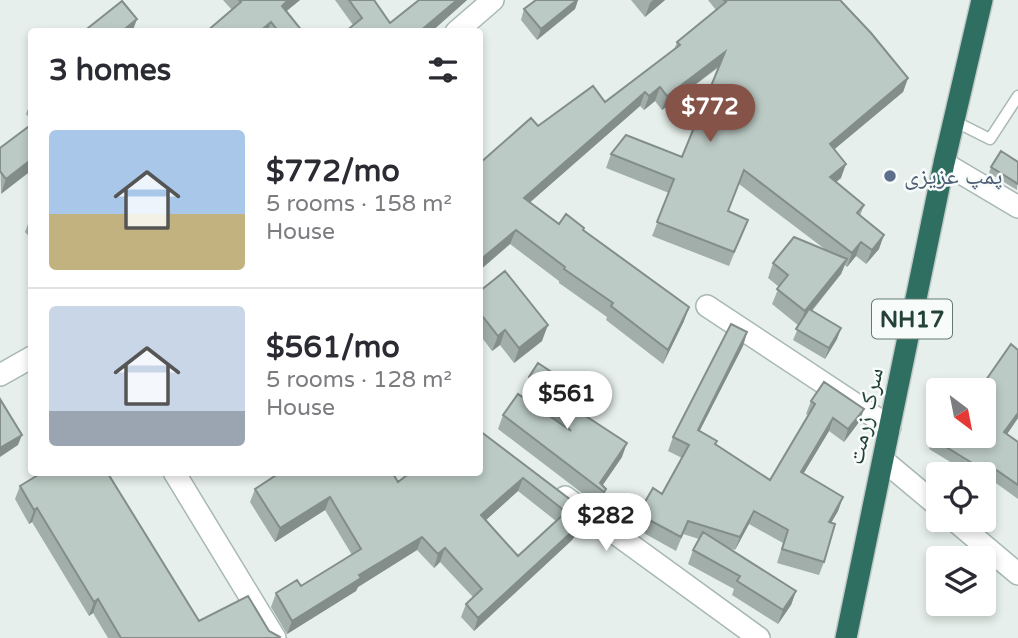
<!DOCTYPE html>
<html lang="en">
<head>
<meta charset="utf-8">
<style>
	body { margin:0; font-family:"Varela Round","Noto Naskh Arabic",sans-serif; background:#f7f7f7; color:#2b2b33; height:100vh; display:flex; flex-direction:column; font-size:26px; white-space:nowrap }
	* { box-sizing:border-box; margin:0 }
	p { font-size:23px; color:#7c7c81 }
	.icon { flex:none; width:38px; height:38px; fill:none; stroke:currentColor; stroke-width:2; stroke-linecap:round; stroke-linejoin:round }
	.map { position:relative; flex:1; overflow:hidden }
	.sheet { position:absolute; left:28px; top:28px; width:455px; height:448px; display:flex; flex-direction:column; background:#fff; border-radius:7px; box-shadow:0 4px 10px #0003 }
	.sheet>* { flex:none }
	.needle { width:46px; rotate:148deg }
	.tools { position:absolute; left:926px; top:378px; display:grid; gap:14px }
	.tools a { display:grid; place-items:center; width:70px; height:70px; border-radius:7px; background:#fff; box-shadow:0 4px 10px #0003; font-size:35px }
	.price { position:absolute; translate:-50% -60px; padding:0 16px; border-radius:24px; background:#fff; color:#222; font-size:23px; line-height:46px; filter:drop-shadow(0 2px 4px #0008) }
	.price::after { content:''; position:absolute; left:50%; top:42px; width:21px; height:16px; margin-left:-10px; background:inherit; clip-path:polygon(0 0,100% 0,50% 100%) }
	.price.selected { background:#855347; color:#fff }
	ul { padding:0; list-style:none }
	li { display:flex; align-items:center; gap:21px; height:175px; padding:0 21px }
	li+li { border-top:2px solid #e1e1e2 }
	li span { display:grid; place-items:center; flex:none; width:196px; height:140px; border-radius:7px; color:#555 }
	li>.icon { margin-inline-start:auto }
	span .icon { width:84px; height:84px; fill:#fffc; stroke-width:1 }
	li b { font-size:30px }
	h2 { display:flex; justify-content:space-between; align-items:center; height:84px; padding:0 21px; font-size:30px }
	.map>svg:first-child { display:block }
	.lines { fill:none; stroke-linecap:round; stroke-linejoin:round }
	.lane-casing { stroke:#a8b8b2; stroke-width:13 }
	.street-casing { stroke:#a8b8b2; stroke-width:24 }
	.highway-casing { stroke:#c2cac8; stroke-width:24 }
	.lane { stroke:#fff; stroke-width:10 }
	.street { stroke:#fff; stroke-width:21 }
	.highway { stroke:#2f6f62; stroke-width:21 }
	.wall { fill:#a1aea9; fill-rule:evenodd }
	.shaded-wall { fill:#838d89 }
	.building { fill:#bbcac4; stroke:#838d89; stroke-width:2; fill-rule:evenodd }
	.service-dot { fill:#5c6f8a; stroke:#f7fbf9; stroke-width:2.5 }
	.labels { text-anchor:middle; stroke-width:5; stroke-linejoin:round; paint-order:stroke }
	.shield { fill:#f7fbf9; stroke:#637a73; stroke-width:2 }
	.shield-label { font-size:23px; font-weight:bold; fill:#24423a }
	.service-label { font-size:24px; fill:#4e5e75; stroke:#f7fbf9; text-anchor:start }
	.street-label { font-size:24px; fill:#24423a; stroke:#f7fbf9 }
</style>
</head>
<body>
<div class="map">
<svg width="1018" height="638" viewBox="0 0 1018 638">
	<rect width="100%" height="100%" fill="#e6efeb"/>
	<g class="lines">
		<g class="lane-casing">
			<path id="lane" d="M954,121L990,139L1018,96"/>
		</g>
		<g class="street-casing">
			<path id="street" d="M456,32L493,0
				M944,163L1018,207
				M707,306L890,427
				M0,375L32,357
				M883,460L938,506
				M174,472L275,638
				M565,497L759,638
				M954,520L1018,574"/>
		</g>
		<g class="highway-casing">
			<path id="highway" d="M846,638L944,163L982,0"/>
		</g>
		<use href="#lane" class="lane"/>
		<use href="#street" class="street"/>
		<use href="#highway" class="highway"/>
	</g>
	<path class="wall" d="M223,0H300L286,11L303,32H206L232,10Z
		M335,0H374L390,23L419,0H467L431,32H345L353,25Z
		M536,0H578L575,9L537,40L521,20L524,9Z
		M631,0H665L645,17Z
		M708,0H840L908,78L903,92L834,149L841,178L836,182L864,205L860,216L879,249L866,264L856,256L847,267L845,265L841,274L812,311L841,328L837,339L825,359L793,340L799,326L772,304L779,287L768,278L773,263L826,250L739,184L728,211L748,220L729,266L652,236L669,193L606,168L611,154L682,157L719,67L662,110L655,101L644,110L640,106L530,202L559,224L584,228L583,230L684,321L663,364L606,320L607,317L559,283V281L510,244L480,270V163L538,126L605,102L674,50L677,42L716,10Z
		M32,99V121L26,114Z
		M32,124L1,194L0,148Z
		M1018,162L1017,190L989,173L991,167Z
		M32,218V240L25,232L30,219Z
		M480,291L542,341L514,363L500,345L492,351L480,335Z
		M747,332L743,346L699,431L717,441L715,444L770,480L808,415L806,414L811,401L864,409L859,422L844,442L829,431L803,474L843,497L838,511L831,523L824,562L819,575L777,563L783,543L749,524L735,550L728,548L796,591L791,605L778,624L732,595L734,589L688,564L693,550L699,539L683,534L676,551L633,527L638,514L662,494L682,458L668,451L673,437Z
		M1018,350V418L1007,434L1018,442V499L982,473L981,474H970L929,449L933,439L984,436Z
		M529,377L554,391L552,394L622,457L602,486L606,489L599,506L498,429L503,415L536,407L524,391Z
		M32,383V395L29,391Z
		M480,431L583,526L571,541L474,631L461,617L466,604L473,597L440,562L434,568L417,550L358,587L356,591L287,634L271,607L276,593L301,586L352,555L325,510L275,542L250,502L255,489L398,482ZM518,491L556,521L518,556L486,520Z
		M20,486L199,621L269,631L280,638H108L93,613L89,616L32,522L29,524L15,499Z"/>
	<path class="shaded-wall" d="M288,0H300L277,19L282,6Z
		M457,0H467L431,32H419Z
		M577,0H578L575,9L537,40L541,29Z
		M653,0H665L645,17L650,3Z
		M137,19L133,30L131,32H121Z
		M271,22L267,32H259Z
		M725,52L719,66L662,110L667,96Z
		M908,78L903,92L824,158L830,144Z
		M660,87L655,101L644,110L649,96Z
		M645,92L640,106L519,212L524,198Z
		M32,159V170L1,194L6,179Z
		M846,164L841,178L825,191L830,177Z
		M516,230L510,244L480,270V260Z
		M884,235L879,249L866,264L872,250Z
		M861,242L856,256L847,267L852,253Z
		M847,259L841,274L799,326L805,311Z
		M689,307L684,321L663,364L668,350Z
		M548,325L542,341L514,363L519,348Z
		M841,328L837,339L825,359L829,348Z
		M505,330L500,345L492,351L498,336Z
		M747,332L743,346L693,444L698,430Z
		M559,377L554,391L547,401L549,392Z
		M864,409L859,422L844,442L848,429Z
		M1018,413V418L1001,443L1004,432Z
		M833,418L829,431L796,486L801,472Z
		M22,435L18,445L0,457V448Z
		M627,443L622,457L600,489V483Z
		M523,478L518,491L476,529L481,515Z
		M330,497L325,510L275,542L280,528Z
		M843,497L838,511L824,535L829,522Z
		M37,508L32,522L29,524L34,510Z
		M754,511L749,524L735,550L740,537Z
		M588,513L583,526L571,541L474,631L478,618Z
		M422,537L417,550L358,587L356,591L287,634L292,621L359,575Z
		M445,548L440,562L434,568L438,554Z
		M796,591L791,605L778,624L783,610Z
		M98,599L93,613L89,616L94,602Z"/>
	<path class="building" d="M239,0H288L282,6L303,32H279L271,22L259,32H206L241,2Z
		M349,0H374L390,23L419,0H457L419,32H345L362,18Z
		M536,0H577L541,29L524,9Z
		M724,0H840L871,33L908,78L830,144L846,164L830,177L864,205L857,213L884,235L872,250L861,242L852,253L744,170L728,211L748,220L734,252L657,222L674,179L611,154L626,135L682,157L725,52L667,96L660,87L649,96L645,92L524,198L559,224L566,214L584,228L583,230L689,307L668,350L611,306L613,303L564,269L565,267L516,230L480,260V163L531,118L538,126L593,86L605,102L680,45L677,42L726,2Z
		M122,1L137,19L121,32H83Z
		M32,124V159L6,179L0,171V148Z
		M1001,151L1018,162V184L991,167Z
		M794,237L847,259L805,311L777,289L788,275L773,263Z
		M505,271L548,325L519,348L505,330L498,336L480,313V291Z
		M809,309L841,328L829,348L796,329Z
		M731,324L747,332L698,430L717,441L715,444L770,480L815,404L811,401L824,382L864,409L848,429L833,418L801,472L843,497L829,522L835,524L824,562L782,549L788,530L754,511L740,537L688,521L681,537L638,514L653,488L662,494L689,445L673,437Z
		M1011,344L1018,350V413L1004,432L1018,442V485L986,463L982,469L933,439L938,430V436H984V390H979Z
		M538,363L559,377L549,392L627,443L600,483L606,489L604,492L503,415L518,394L571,431L529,377Z
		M0,399L22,435L0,448Z
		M480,431L588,513L576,528L478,618L466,604L482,589L445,548L438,554L422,537L359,575L361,578L292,621L276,593L297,580L301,586L361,549L330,497L280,528L255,489L281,472H392L398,482L411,472H480ZM523,478L566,512L518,556L481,515Z
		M43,472H107L199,621L248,596L269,631L280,637L279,638H121L98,599L94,602L37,508L34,510L20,486Z
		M703,532L796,591L783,610L737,581L740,576L693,550Z"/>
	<circle class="service-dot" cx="890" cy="176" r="7"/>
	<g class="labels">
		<rect class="shield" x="872" y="299.5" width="80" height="39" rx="5"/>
		<g class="shield-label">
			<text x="912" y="327">NH17</text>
		</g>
		<g class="service-label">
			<text x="904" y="184">پمپ عزیزی</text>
		</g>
		<g class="street-label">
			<text transform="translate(865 416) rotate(-78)" y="8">سرک زرمت</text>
		</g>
	</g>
</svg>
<div class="tools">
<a><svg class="needle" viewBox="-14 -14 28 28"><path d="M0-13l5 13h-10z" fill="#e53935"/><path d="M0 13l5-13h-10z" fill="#7c7c81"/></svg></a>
<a><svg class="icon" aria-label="locate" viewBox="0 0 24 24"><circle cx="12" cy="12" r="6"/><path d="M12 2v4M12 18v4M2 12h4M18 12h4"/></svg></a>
<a><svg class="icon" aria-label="layers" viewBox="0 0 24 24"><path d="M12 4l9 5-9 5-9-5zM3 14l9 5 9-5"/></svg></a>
</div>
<b class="price selected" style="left:710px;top:144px">$772</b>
<b class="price" style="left:567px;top:431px">$561</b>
<b class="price" style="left:606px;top:553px">$282</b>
<section class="sheet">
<h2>3 homes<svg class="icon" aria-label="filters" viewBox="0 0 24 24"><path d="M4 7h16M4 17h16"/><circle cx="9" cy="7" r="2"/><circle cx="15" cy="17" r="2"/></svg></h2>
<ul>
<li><span style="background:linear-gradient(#a9c7e8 60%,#c2b280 0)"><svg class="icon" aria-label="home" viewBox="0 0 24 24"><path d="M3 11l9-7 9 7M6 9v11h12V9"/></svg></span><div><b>$772/mo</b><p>5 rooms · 158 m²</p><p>House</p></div></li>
<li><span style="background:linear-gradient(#c9d6e8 75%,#9aa5b1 0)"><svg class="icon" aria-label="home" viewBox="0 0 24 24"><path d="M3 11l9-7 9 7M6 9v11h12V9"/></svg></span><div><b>$561/mo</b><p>5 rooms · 128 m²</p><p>House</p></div></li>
</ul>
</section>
</div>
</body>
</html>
